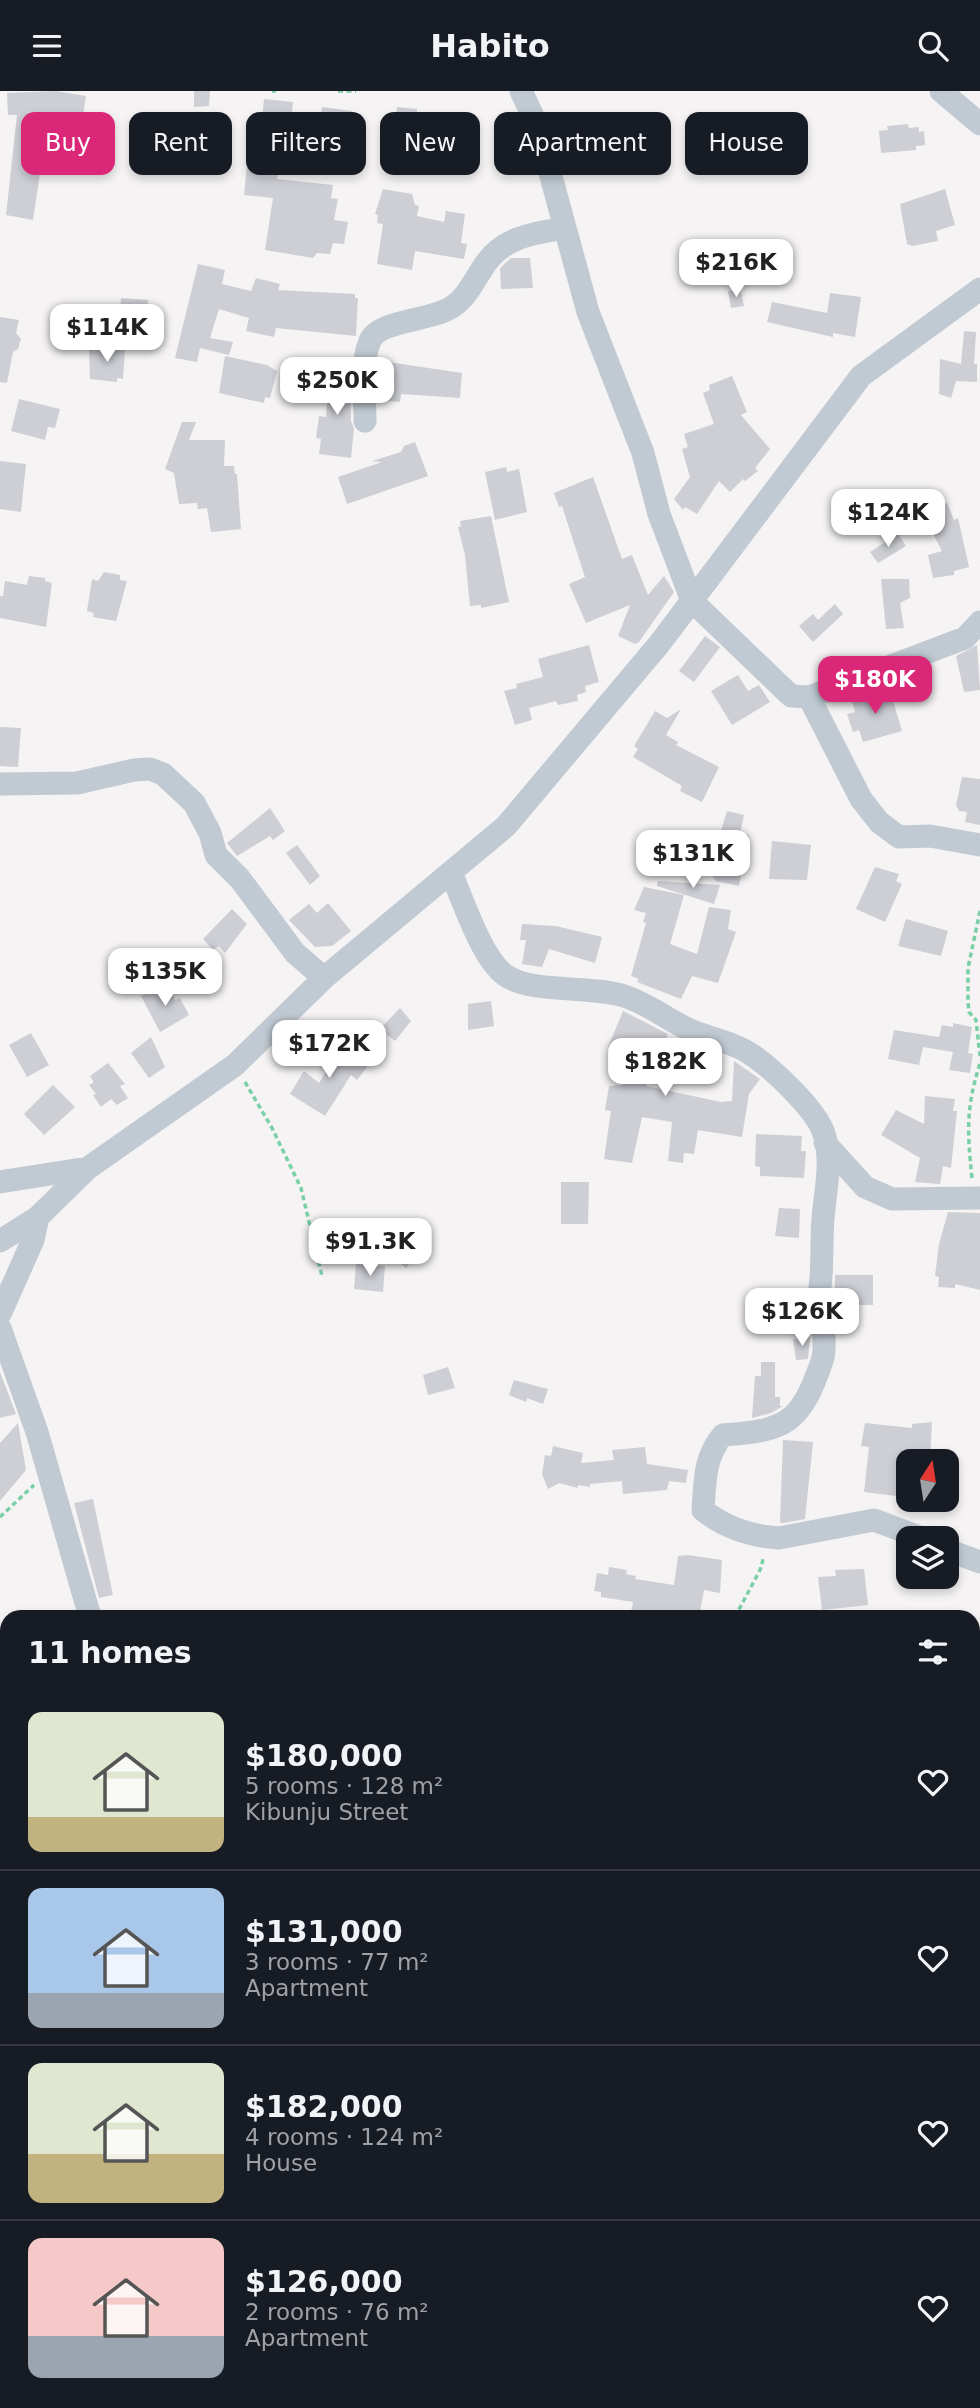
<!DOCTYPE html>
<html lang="en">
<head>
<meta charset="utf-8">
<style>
	body { margin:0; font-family:"DejaVu Sans",sans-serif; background:#242831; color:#f1f3f6; height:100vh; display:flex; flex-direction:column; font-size:26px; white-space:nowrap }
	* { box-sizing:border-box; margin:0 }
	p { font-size:23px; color:#9ea1a6 }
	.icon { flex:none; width:38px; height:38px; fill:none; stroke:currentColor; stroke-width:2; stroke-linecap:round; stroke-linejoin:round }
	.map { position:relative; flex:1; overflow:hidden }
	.drawer { position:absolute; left:0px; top:1519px; width:980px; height:798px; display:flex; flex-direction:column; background:#171b24; border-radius:21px 21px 0 0; box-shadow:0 4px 10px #0003 }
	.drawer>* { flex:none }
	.top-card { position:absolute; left:21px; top:21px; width:938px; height:63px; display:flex; gap:14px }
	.needle { width:46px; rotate:12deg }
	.fabs { position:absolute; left:896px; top:1358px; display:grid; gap:14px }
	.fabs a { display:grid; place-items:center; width:63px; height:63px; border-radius:14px; background:#171b24; box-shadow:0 4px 10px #0003; font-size:35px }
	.price { position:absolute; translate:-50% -60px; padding:0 16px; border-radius:14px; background:#fff; color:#222; font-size:23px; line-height:46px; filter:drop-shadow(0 2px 4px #0008) }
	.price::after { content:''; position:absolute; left:50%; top:42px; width:21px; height:16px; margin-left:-10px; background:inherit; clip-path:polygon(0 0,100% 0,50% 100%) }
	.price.on { background:#db2777; color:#fff }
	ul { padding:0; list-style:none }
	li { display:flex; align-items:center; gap:21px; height:175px; padding:0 28px }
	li+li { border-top:2px solid #363941 }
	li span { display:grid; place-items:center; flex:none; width:196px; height:140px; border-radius:14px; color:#555 }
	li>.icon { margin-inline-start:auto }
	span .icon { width:84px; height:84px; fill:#fffc; stroke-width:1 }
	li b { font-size:30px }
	h2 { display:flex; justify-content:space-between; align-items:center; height:84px; padding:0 28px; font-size:30px }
	.pill { padding:0 24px; border-radius:14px; background:#171b24; box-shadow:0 4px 10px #0003; font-size:24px; line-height:63px }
	.pill.on { background:#db2777; color:#fff }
	header { display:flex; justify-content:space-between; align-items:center; height:91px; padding:0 28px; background:#171b24; font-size:32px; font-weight:600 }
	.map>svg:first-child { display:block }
	.building { fill:#cdcfd5 }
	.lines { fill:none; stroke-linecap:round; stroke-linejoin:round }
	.path { stroke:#7ad0a6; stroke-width:3.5; stroke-dasharray:5 3.5; stroke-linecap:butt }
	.minor { stroke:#c1cad2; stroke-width:23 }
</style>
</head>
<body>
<header><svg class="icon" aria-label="menu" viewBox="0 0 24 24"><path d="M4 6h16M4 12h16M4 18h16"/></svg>Habito<svg class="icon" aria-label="search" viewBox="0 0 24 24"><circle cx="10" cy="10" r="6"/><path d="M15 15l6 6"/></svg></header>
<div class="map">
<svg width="980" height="2317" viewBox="0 0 980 2317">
	<rect width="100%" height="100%" fill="#f5f3f3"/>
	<path class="building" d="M56,0L86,5L81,37L59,33L51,77L41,76L33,129L6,124L17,24H8L7,2Z
		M194,0H210L209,15L194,16Z
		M264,8L293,11L290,38L283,37L277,88L333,94L331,107L338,108L334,129L348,131L344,153L333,152L330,163L317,162L313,167L265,159L273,107L244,104L249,53L258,54L260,50Z
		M322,16L352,20L349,44L318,40Z
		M397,16L417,18L415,41L395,38Z
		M151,22L173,26L166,61L148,57L150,48L146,47Z
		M908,33L909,37L919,36V41L924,40L925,54L916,55V59L881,62L879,40L888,39L887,35Z
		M383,98L412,103L415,114L419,115L417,125L444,131L446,120L465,123L461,152L467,153L464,168L415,160L412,179L377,173L383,133L377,132L378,124L375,123Z
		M945,98L955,134L936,140L938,150L912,155L907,153L900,113Z
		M511,167H530L533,197L501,198L500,177Z
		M198,173L225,179L222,193L251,200L256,187L280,193L278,199L355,203V207H358L356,245L276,237L274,246L246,240L249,227L219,218L210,247L233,251L229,264L200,257L197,271L175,267Z
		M740,198L744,215L731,217L728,200Z
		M830,202L861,206L855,246L833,242V246L767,231L772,211L827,222Z
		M121,207L148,209L147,240H119Z
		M0,226L19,229L16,242L21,248L18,258L13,261L7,292L0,291Z
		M964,240L976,241L974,273H977V291L956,290L951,307L939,303L940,268L961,273Z
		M89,257L125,259L123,288L117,287V291L90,288Z
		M225,265L267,274L277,280L270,307L265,306L264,312L219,302Z
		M388,271L462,282L460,307L401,303L400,311L378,309V277H388Z
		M346,273L350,274L351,330L354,338L351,367L319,363L321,348L316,347L319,325L326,326L329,285L332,286L333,275L345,277Z
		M732,285L747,321L741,324L770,358L755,377L758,380L745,390L743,388L730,401L719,390L697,423L685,416L683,419L674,408L690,386L682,358L688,356L684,343L714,333L703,302L710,299L709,294Z
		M19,308L60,318L55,337L48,336L45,349L11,340Z
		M182,331H196L189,349H225L224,375H234L235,383H237L241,438L211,441L207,417L198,418L197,412L179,413L174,382L165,378Z
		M415,351L428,385L347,413L338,386L382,371L372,370L401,361L404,355Z
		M0,370L26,373L21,421L0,418Z
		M506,376L507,381L519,378L527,421L495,429L485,381Z
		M593,386L622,468L632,464L648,504L664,485L674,501L639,551L635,553L618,545L630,514L586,532L569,493L585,486L562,415L559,416L554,402Z
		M947,412L954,429L958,427L969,476L954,480V484L933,487L928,464L942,460L923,423Z
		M491,425L509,511L481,517V514L470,515L465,464L458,436L461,435L460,430Z
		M898,443L906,455L878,472L870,461Z
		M104,481L120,484V489L127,490L116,530L93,526L94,522L87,520L92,488L98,490Z
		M29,485L45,487V490L52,492L46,536L0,527V505H3L5,490L27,494Z
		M881,488H909L910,507L900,512L904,537L886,538Z
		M835,513L843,523L813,551L799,535L813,523L818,529Z
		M705,545L720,556L694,591L679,580Z
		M589,554L599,591L585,595L586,601L577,604L578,610L558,614L556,610L529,617L532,629L515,634L504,600L517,597L516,593L543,586L538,568Z
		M977,554L980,599L964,601L956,565Z
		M738,584L748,600L759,594L770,611L732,634L711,600Z
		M889,596L902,640L863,651L859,639L853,641L847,623L855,621L852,610Z
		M681,618L666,644L678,651L676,654L719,676L702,711L680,700L682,695L633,666L638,658L634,655L655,620L667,627Z
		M0,636L21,637L18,676L0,675Z
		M962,686L980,688V734L965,731L967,721L959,720L956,714Z
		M270,717L285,740L273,749L270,745L237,765L227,752Z
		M727,720L744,724L740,743L749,744L739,795L716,790L701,771L703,763L711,758L713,749L718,750Z
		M772,750L811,754L807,789L769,788Z
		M297,754L320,785L310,794L286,762Z
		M875,776L899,783L896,790L902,793L885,831L856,818Z
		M658,790L720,794L714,813L657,795Z
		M644,796L684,804L670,853L697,863L709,816L731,819L728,838L736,841L718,892L692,885L681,908L637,891L639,888L631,885L646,832L643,831L646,822L634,819Z
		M328,812L351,840L332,855L315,856L289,829L309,813L317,822Z
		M232,818L247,833L225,862L219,855L213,859L203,848Z
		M906,828L948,840L941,865L898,855Z
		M522,833L556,835L602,846L595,872L549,858L542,876L522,873L526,849H520Z
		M169,896L175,909L180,907L189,924L160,941L141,905L156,897L158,902Z
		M491,910L494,935L468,939V913Z
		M400,917L411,930L395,950L380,938Z
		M623,920L668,943L646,995L721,1011L732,1010L734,970L760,988L749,1003L742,1046L698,1039L694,1063L684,1062L683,1072L668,1070L672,1031L642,1026L632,1072L604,1068L611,1020L605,1019L609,995L623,994L629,968L608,956Z
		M953,932L972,936L968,962L973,963L970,982L949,979L953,961L923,956L919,974L888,968L894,939L939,946L942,934L953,936Z
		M31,942L49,974L27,986L9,954Z
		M151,946L165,976L149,987L131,962Z
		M332,951L357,964L367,976L357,989L351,984L325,1025L290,1003L304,980L319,992L334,968L324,962Z
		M108,972L125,993L120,995L128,1007L117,1014L111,1008L101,1016L93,1004L96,1003L89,994L94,991L90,985Z
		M53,994L75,1016L44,1044L24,1023Z
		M925,1005L955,1008L953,1020H957L951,1077L943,1075L940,1093L915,1091L920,1067L881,1044L896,1019L924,1033Z
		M756,1043L802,1045L801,1060H806L804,1087L760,1085V1076L755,1075Z
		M561,1091H589L588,1133H561Z
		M779,1117L800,1118L799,1147L775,1145Z
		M948,1121L980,1122V1199L955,1193V1197L938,1196L939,1186L935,1185L939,1153Z
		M412,1149L422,1157L406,1177L393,1166Z
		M356,1173L385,1175L383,1201L354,1198Z
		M835,1184H873V1214H841V1199H835Z
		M810,1246L808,1268L796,1269L793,1248Z
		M761,1271H775V1306H780V1315H783L771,1322L752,1327L755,1285H761Z
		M448,1276L455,1297L428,1304L423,1284Z
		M0,1281L16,1323L0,1327Z
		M514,1289L548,1298L543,1313L527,1307L526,1311L509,1304Z
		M932,1331L930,1370H908V1385L898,1384L896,1405L864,1401L869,1356L861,1355L865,1332L912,1337V1333Z
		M18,1332L26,1379L0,1410V1352Z
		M783,1349L813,1351L805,1428L783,1432H780Z
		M553,1355L583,1362L581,1372L614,1369L612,1359L645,1356L647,1373L688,1379L686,1392L669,1390L667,1399L623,1403L622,1390L590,1393V1396L578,1394V1397L559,1392L548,1398L542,1383L545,1364L551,1365Z
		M93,1408L113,1504L99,1507L74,1412Z
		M688,1464L722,1469L720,1502L704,1499L699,1526L662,1522L661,1526H630L633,1511L601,1506V1501L594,1500L597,1482L608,1484L609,1476L627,1479L626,1483L636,1485L635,1488L674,1494L678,1465Z
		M864,1478L868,1514L822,1519L818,1486L836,1485L835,1479Z"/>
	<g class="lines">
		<path class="path" d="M272,0H276
			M338,0H356
			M980,820L968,877V911L969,921L976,929L980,965
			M245,991L272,1037L301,1097L322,1185
			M972,1087C967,1040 966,1017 980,972
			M0,1426L34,1394
			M735,1526L760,1479L764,1465
			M808,2317L813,2310"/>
		<path class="minor" d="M521,0L537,34L588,221L643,362L659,423L692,510L791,605L809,606L965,547L980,531
			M941,0L980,33
			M365,330C365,306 360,273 370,250C378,229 431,230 452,216C466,207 473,192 482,178C500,147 532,142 565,137
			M809,606L861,708L879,731L899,746L930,745L980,754
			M0,693L77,692L134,679L150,678L163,683L194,712L210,742L216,764L240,788L295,862L324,887
			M451,782C464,811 481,866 505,884C531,903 591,894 624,905C647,912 668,929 690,939C708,947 733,951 749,962C771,976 817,1019 824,1043C833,1070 825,1100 823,1128C821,1151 823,1173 820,1196C817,1220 829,1248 822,1270C801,1331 787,1340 723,1344C704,1366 705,1390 703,1419C725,1437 750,1445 779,1447L874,1429L922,1447
			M825,1052L865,1096L892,1108L980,1107
			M0,1091L88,1077
			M0,1150L38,1126L88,1077L235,974L324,887L506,735L660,552L861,285L980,198
			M0,1223L33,1149L38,1126
			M0,1237L37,1341L90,1526
			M947,1459L980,1471
			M973,1666L980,1667
			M973,2285H980
			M358,2310V2317"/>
	</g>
</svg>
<div class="fabs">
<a><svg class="needle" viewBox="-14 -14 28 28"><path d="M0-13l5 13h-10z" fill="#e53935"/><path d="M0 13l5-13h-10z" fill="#9ea1a6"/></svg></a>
<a><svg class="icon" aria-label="layers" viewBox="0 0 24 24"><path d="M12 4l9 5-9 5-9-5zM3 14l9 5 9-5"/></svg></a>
</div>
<b class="price" style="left:736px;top:208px">$216K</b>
<b class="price" style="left:107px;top:273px">$114K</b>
<b class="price" style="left:337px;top:326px">$250K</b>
<b class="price" style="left:888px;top:458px">$124K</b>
<b class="price on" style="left:875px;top:625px">$180K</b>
<b class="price" style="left:693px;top:799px">$131K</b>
<b class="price" style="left:165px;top:917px">$135K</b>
<b class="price" style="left:329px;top:989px">$172K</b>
<b class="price" style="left:665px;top:1007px">$182K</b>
<b class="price" style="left:370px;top:1187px">$91.3K</b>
<b class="price" style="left:802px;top:1257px">$126K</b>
<div class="top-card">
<a class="pill on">Buy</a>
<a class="pill">Rent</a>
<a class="pill">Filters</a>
<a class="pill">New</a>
<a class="pill">Apartment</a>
<a class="pill">House</a>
</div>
<section class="drawer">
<h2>11 homes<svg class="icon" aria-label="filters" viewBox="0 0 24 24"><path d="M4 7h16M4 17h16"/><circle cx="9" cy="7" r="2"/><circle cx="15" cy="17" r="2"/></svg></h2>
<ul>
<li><span style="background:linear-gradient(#dfe7d0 75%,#c2b280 0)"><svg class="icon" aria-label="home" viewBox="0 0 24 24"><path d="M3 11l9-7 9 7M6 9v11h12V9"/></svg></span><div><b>$180,000</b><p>5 rooms · 128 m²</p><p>Kibunju Street</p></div><svg class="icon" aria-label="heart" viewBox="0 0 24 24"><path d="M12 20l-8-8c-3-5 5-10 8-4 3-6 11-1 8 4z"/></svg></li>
<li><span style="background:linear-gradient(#a9c7e8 75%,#9aa5b1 0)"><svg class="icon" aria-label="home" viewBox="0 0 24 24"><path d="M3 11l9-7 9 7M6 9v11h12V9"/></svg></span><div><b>$131,000</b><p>3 rooms · 77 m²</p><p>Apartment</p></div><svg class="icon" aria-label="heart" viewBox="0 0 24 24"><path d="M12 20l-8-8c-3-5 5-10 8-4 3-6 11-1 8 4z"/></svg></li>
<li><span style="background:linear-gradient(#dfe7d0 65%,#c2b280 0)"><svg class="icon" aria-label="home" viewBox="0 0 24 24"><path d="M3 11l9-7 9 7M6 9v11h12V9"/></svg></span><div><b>$182,000</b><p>4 rooms · 124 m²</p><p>House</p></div><svg class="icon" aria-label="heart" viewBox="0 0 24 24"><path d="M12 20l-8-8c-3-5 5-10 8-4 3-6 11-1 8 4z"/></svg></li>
<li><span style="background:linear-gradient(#f6c9c9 70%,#9aa5b1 0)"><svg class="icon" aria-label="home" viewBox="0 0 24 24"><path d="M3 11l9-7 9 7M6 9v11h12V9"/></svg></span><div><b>$126,000</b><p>2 rooms · 76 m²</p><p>Apartment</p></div><svg class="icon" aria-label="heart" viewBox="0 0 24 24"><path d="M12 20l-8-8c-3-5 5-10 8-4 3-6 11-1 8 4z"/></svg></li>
</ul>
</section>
</div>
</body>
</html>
